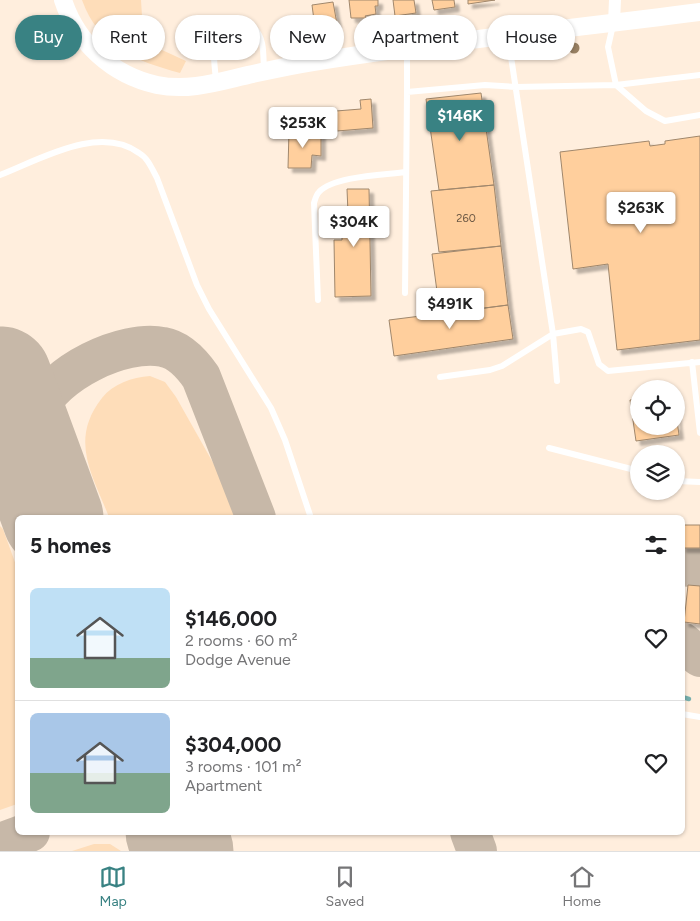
<!DOCTYPE html>
<html lang="en">
<head>
<meta charset="utf-8">
<style>
	body { margin:0; font-family:Figtree,sans-serif; background:#f6f6f6; color:#202124; height:100vh; display:flex; flex-direction:column; font-size:19px; white-space:nowrap }
	* { box-sizing:border-box; margin:0 }
	p { font-size:16px; color:#757577 }
	.icon { flex:none; width:28px; height:28px; fill:none; stroke:currentColor; stroke-width:2; stroke-linecap:round; stroke-linejoin:round }
	.map { position:relative; flex:1; overflow:hidden }
	.panel { position:absolute; left:15px; top:515px; width:670px; height:320px; display:flex; flex-direction:column; background:#fff; border-radius:8px; box-shadow:0 1px 4px #0004 }
	.panel>* { flex:none }
	.top-card { position:absolute; left:15px; top:15px; width:670px; height:45px; display:flex; gap:10px }
	.buttons { position:absolute; left:630px; top:380px; display:grid; gap:10px }
	.buttons a { display:grid; place-items:center; width:55px; height:55px; border-radius:50%; background:#fff; box-shadow:0 1px 4px #0004; font-size:25px }
	.price { position:absolute; translate:-50% -42px; padding:0 11px; border-radius:5px; background:#fff; color:#222; font-size:16px; line-height:32px; filter:drop-shadow(0 1px 2px #0008) }
	.price::after { content:''; position:absolute; left:50%; top:30px; width:15px; height:11px; margin-left:-8px; background:inherit; clip-path:polygon(0 0,100% 0,50% 100%) }
	.price.selected { background:#398283; color:#fff }
	ul { padding:0; list-style:none }
	li { display:flex; align-items:center; gap:15px; height:125px; padding:0 15px }
	li+li { border-top:1px solid #e0e0e0 }
	li span { display:grid; place-items:center; flex:none; width:140px; height:100px; border-radius:8px; color:#555 }
	li>.icon { margin-inline-start:auto }
	span .icon { width:60px; height:60px; fill:#fffc; stroke-width:1 }
	li b { font-size:21px }
	h2 { display:flex; justify-content:space-between; align-items:center; height:60px; padding:0 15px; font-size:21px }
	.tag { padding:0 18px; border-radius:22px; background:#fff; box-shadow:0 1px 4px #0004; font-size:18px; line-height:45px }
	.tag.selected { background:#398283; color:#fff }
	.tab-bar { display:flex; justify-content:space-around; align-items:center; height:70px; border-top:1px solid #e0e0e0; background:#fff; font-size:14px; color:#757577 }
	.tab-bar a { display:grid; justify-items:center; gap:2px }
	.tab-bar .selected { color:#398283 }
	.map>svg:first-child { display:block }
	.green { fill:#feddb9 }
	.lines { fill:none; stroke-linecap:round; stroke-linejoin:round }
	.stream { stroke:#77b0ae; stroke-width:4.5 }
	.taxiway { stroke:#c7b8a8; stroke-width:40 }
	.runway { stroke:#c7b8a8; stroke-width:101 }
	.building { fill:#ffcf9d; stroke:#a0876c; filter:url(#shadow) }
	.service { stroke:#fff; stroke-width:6 }
	.minor { stroke:#fff; stroke-width:12 }
	.secondary { stroke:#fff; stroke-width:18 }
	.tree { fill:#998163 }
	.labels { text-anchor:middle; stroke-width:4; stroke-linejoin:round; paint-order:stroke }
	.number-label { font-size:11px; fill:#6e5a45 }
</style>
</head>
<body>
<div class="map">
<svg width="700" height="851" viewBox="0 0 700 851">
	<defs>
		<filter id="shadow"><feDropShadow dx="4.5" dy="4.5" stdDeviation="1" flood-color="#0004"/></filter>
	</defs>
	<rect width="100%" height="100%" fill="#fed"/>
	<path class="green" d="M82,0H141L143,32L149,44L186,61L180,73C136,61 99,47 82,0Z
		M150,376L165,382L176,397L216,468L237,517H109C92,474 69,440 102,398C113,384 132,377 150,376Z
		M0,526L3,529L17,568V804L0,810Z
		M94,844H110L121,851H72Z"/>
	<g class="lines">
		<path class="stream" d="M682,697L689,699"/>
		<path class="taxiway" d="M33,464C32,446 30,429 37,412C53,373 123,339 163,347C180,350 192,364 201,377L256,518
			M0,471L15,476L47,504
			M682,566L700,568
			M682,642L700,657
			M168,832L183,850
			M470,832L477,851
			M0,843L30,832"/>
		<path class="runway" d="M1,377L53,518
			M176,832L183,851"/>
	</g>
	<path class="building" d="M349,0H378V6H375L376,14L365,16L366,18H351Z
		M393,0H414L416,13L395,16Z
		M432,0H454L455,7L434,10Z
		M468,0H495L468,4Z
		M333,2L337,24L315,28L312,5Z
		M481,93L494,185L439,190L426,99Z
		M371,99L373,128L337,131L336,111L361,109L360,100Z
		M289,131L321,133V156L312,155L311,168H288Z
		M700,136V340L617,350L608,264L573,269L560,152L649,141L650,146L665,144V141Z
		M494,185L501,246L439,252L431,191Z
		M347,189H369L371,296L335,297L334,240H342V213H348Z
		M501,246L508,305L440,314L432,254Z
		M508,305L513,339L394,356L389,320Z
		M639,399V426H676V413L679,435L636,441L630,400Z
		M682,525H700V548H682Z
		M688,585L700,586V624L684,622Z"/>
	<g class="lines">
		<path class="service" d="M508,37L553,334L581,329L588,332L599,364L608,371L700,362
			M407,50V92L485,85L516,87L616,85L608,47L613,25
			M216,81C215,67 212,51 215,38C218,20 245,17 255,29C265,39 263,57 264,70
			M616,85L646,111L665,121L700,115
			M616,85L700,75
			M0,175C39,160 99,124 139,153C148,158 152,169 157,178L197,285L209,309L271,408L285,440L311,518
			M405,293L407,92
			M318,300L314,203C315,200 316,195 319,192C334,176 384,175 406,172
			M692,362L700,433
			M440,377L490,370L502,366L553,334L557,381
			M549,448L639,471
			M676,481L700,482
			M682,714L700,717"/>
		<path class="minor" d="M614,23L615,0"/>
		<path class="secondary" d="M63,0C77,43 112,75 157,85C192,92 223,80 257,73C275,69 294,65 313,62C441,41 571,29 700,12"/>
	</g>
	<circle class="tree" cx="574" cy="48" r="5.5"/>
	<g class="labels">
		<g class="number-label">
			<text x="466" y="222">260</text>
		</g>
	</g>
</svg>
<div class="buttons">
<a><svg class="icon" aria-label="locate" viewBox="0 0 24 24"><circle cx="12" cy="12" r="6"/><path d="M12 2v4M12 18v4M2 12h4M18 12h4"/></svg></a>
<a><svg class="icon" aria-label="layers" viewBox="0 0 24 24"><path d="M12 4l9 5-9 5-9-5zM3 14l9 5 9-5"/></svg></a>
</div>
<b class="price selected" style="left:460px;top:142px">$146K</b>
<b class="price" style="left:303px;top:149px">$253K</b>
<b class="price" style="left:641px;top:234px">$263K</b>
<b class="price" style="left:354px;top:248px">$304K</b>
<b class="price" style="left:450px;top:330px">$491K</b>
<div class="top-card">
<a class="tag selected">Buy</a>
<a class="tag">Rent</a>
<a class="tag">Filters</a>
<a class="tag">New</a>
<a class="tag">Apartment</a>
<a class="tag">House</a>
</div>
<section class="panel">
<h2>5 homes<svg class="icon" aria-label="filters" viewBox="0 0 24 24"><path d="M4 7h16M4 17h16"/><circle cx="9" cy="7" r="2"/><circle cx="15" cy="17" r="2"/></svg></h2>
<ul>
<li><span style="background:linear-gradient(#bfe0f5 70%,#7fa58c 0)"><svg class="icon" aria-label="home" viewBox="0 0 24 24"><path d="M3 11l9-7 9 7M6 9v11h12V9"/></svg></span><div><b>$146,000</b><p>2 rooms · 60 m²</p><p>Dodge Avenue</p></div><svg class="icon" aria-label="heart" viewBox="0 0 24 24"><path d="M12 20l-8-8c-3-5 5-10 8-4 3-6 11-1 8 4z"/></svg></li>
<li><span style="background:linear-gradient(#a9c7e8 60%,#7fa58c 0)"><svg class="icon" aria-label="home" viewBox="0 0 24 24"><path d="M3 11l9-7 9 7M6 9v11h12V9"/></svg></span><div><b>$304,000</b><p>3 rooms · 101 m²</p><p>Apartment</p></div><svg class="icon" aria-label="heart" viewBox="0 0 24 24"><path d="M12 20l-8-8c-3-5 5-10 8-4 3-6 11-1 8 4z"/></svg></li>
</ul>
</section>
</div>
<nav class="tab-bar">
<a class="selected"><svg class="icon" aria-label="map" viewBox="0 0 24 24"><path d="M3 6l6-2 6 2 6-2v14l-6 2-6-2-6 2zM9 4v14M15 6v14"/></svg>Map</a>
<a><svg class="icon" aria-label="saved" viewBox="0 0 24 24"><path d="M7 4h10v16l-5-4-5 4z"/></svg>Saved</a>
<a><svg class="icon" aria-label="home" viewBox="0 0 24 24"><path d="M3 11l9-7 9 7M6 9v11h12V9"/></svg>Home</a>
</nav>
</body>
</html>
